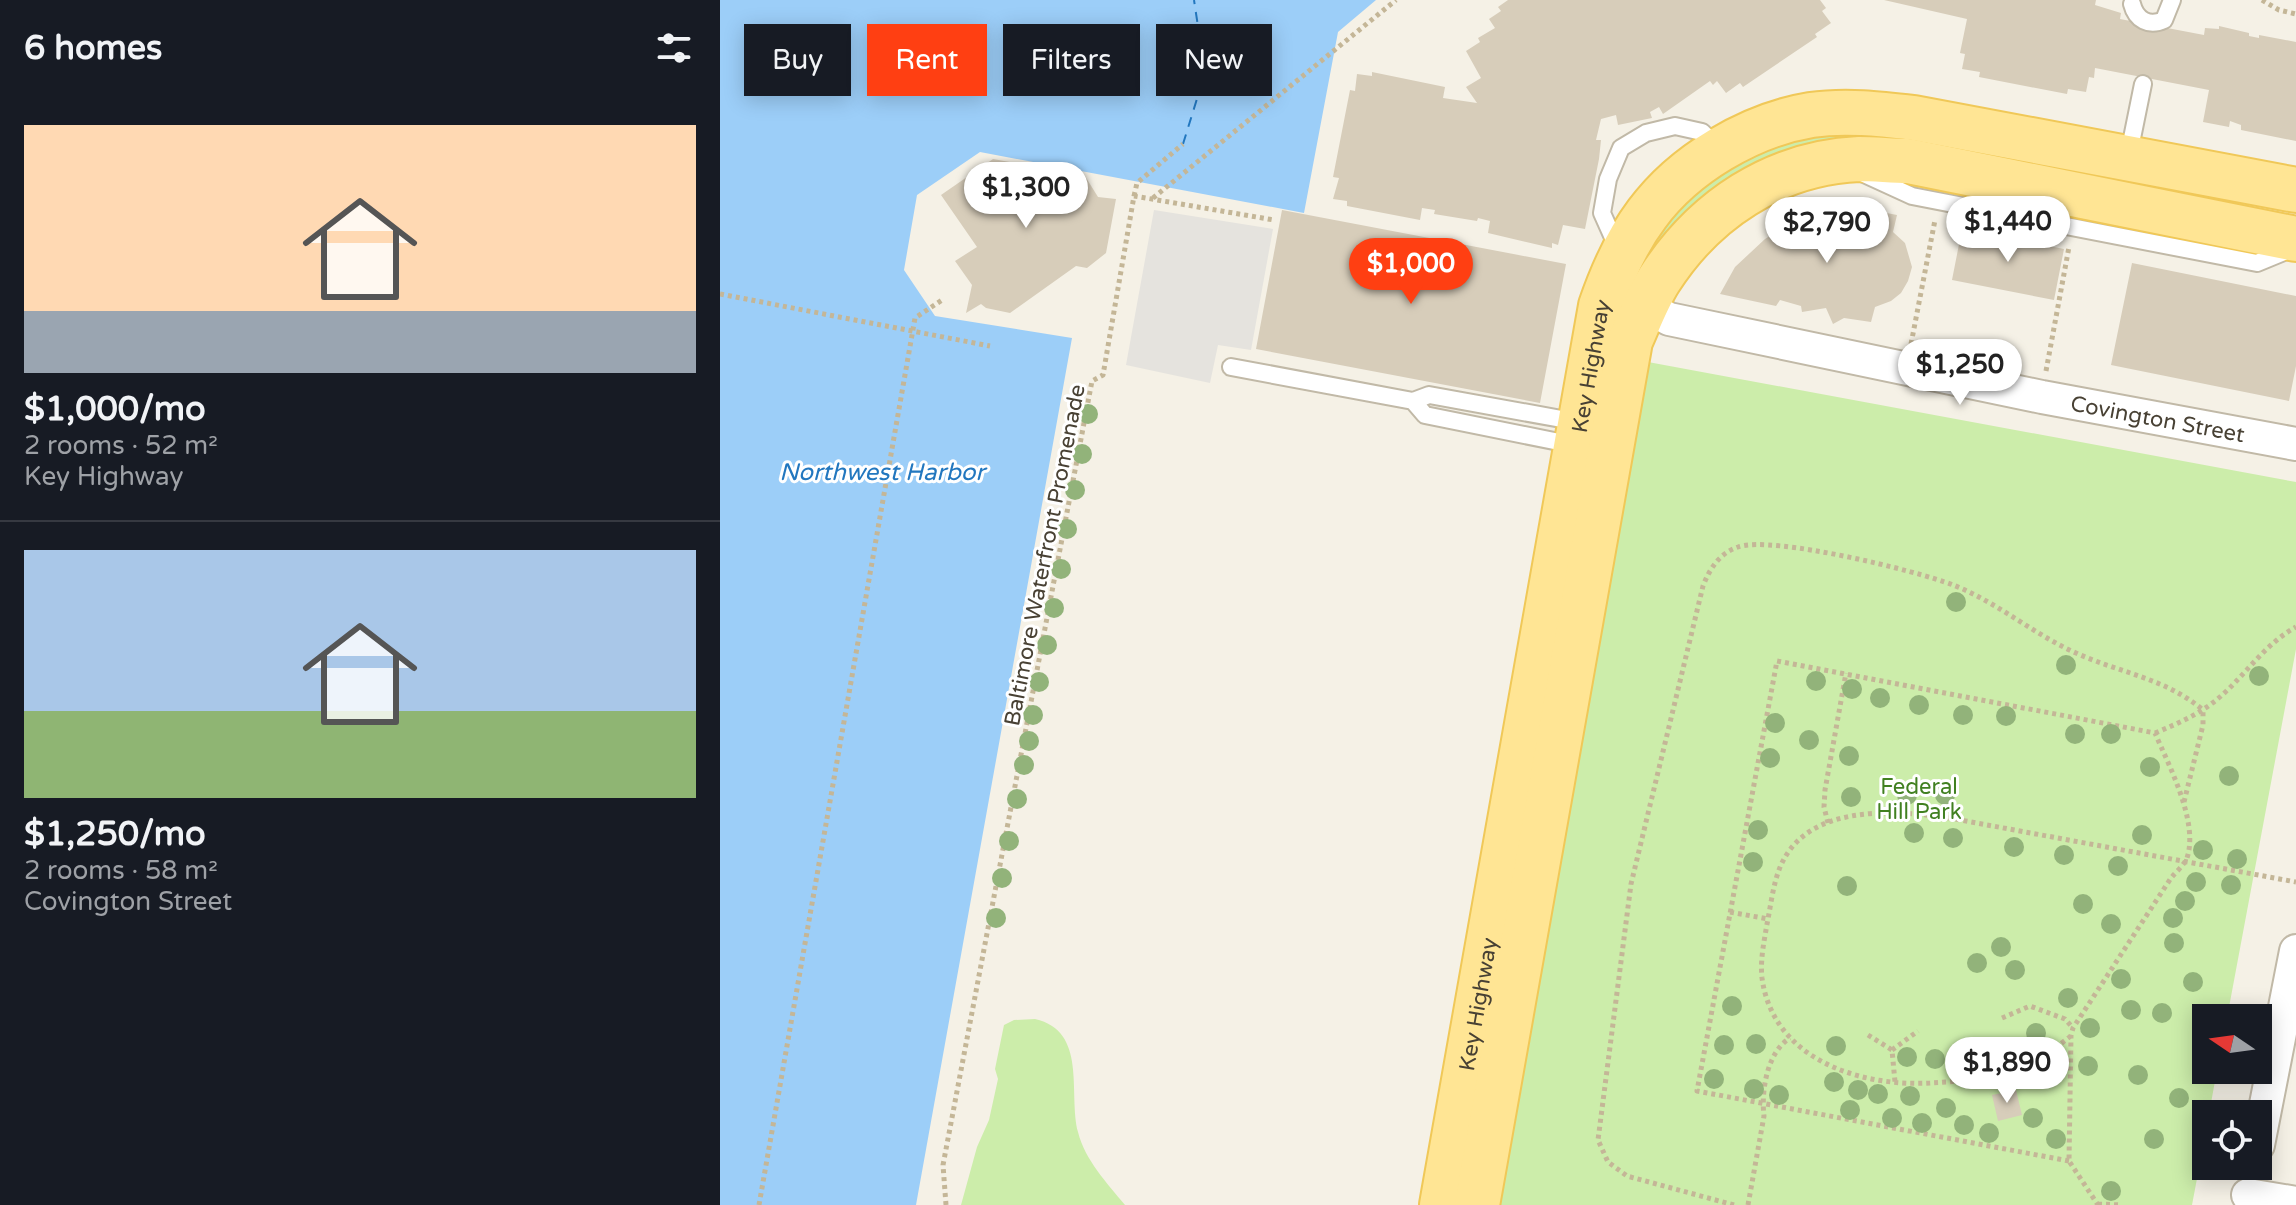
<!DOCTYPE html>
<html lang="en">
<head>
<meta charset="utf-8">
<style>
	body { margin:0; font-family:"Varela Round",sans-serif; background:#20242c; color:#f1f3f6; height:100vh; display:flex; flex-direction:column; font-size:30px; white-space:nowrap }
	* { box-sizing:border-box; margin:0 }
	p { font-size:26px; color:#9ea1a6 }
	.icon { flex:none; width:44px; height:44px; fill:none; stroke:currentColor; stroke-width:2; stroke-linecap:round; stroke-linejoin:round }
	.map { position:relative; flex:1; overflow:hidden }
	.sheet { display:flex; flex-direction:column; background:#171b24; width:720px }
	.sheet>* { flex:none }
	.hud { position:absolute; left:24px; top:24px; width:760px; height:72px; display:flex; gap:16px }
	.needle { width:52px; rotate:283deg }
	.controls { position:absolute; left:1472px; top:1004px; display:grid; gap:16px }
	.controls a { display:grid; place-items:center; width:80px; height:80px; border-radius:0px; background:#171b24; box-shadow:0 4px 20px #0003; font-size:40px }
	.price { position:absolute; translate:-50% -68px; padding:0 18px; border-radius:28px; background:#fff; color:#222; font-size:26px; line-height:52px; filter:drop-shadow(0 2px 4px #0008) }
	.price::after { content:''; position:absolute; left:50%; top:48px; width:24px; height:18px; margin-left:-12px; background:inherit; clip-path:polygon(0 0,100% 0,50% 100%) }
	.price.on { background:#ff3f12; color:#fff }
	ul { padding:0; list-style:none }
	li { display:grid; align-content:center; gap:16px; height:424px; padding:0 24px }
	li+li { border-top:2px solid #363941 }
	li span { display:grid; place-items:center; height:248px; border-radius:0px; color:#555 }
	li>.icon { margin-inline-start:auto }
	span .icon { width:144px; height:144px; fill:#fffc; stroke-width:1 }
	li b { font-size:34px }
	h2 { display:flex; justify-content:space-between; align-items:center; height:96px; padding:0 24px; font-size:34px }
	.chip { padding:0 28px; border-radius:0px; background:#171b24; box-shadow:0 4px 20px #0003; font-size:28px; line-height:72px }
	.chip.on { background:#ff3f12; color:#fff }
	main { display:flex; flex:1; min-height:0 }
	.map>svg:first-child { display:block }
	.green { fill:#ccedaa }
	.parking { fill:#e5e3de }
	.water { fill:#9ccef8 }
	.lines { fill:none; stroke-linecap:round; stroke-linejoin:round }
	.ferry { stroke:#2277bf; stroke-width:2; stroke-dasharray:10 8; stroke-linecap:butt }
	.building { fill:#d7cdba }
	.service-casing { stroke:#c1b9a7; stroke-width:20 }
	.minor-casing { stroke:#c1b9a7; stroke-width:36 }
	.primary-casing { stroke:#f0c858; stroke-width:48 }
	.path { stroke:#c4b697; stroke-width:5; stroke-dasharray:4 4; stroke-linecap:butt }
	.service { stroke:#fff; stroke-width:16 }
	.minor { stroke:#fff; stroke-width:32 }
	.primary { stroke:#ffe594; stroke-width:44 }
	.tree { fill:#92b37a }
	.labels { text-anchor:middle; stroke-width:6; stroke-linejoin:round; paint-order:stroke }
	.street-label { font-size:22px; fill:#484134; stroke:#fff }
	.park-label { font-size:22px; fill:#418021; stroke:#fff }
	.water-label { font-size:24px; font-style:italic; fill:#2277bf; stroke:#fff }
</style>
</head>
<body>
<main>
<section class="sheet">
<h2>6 homes<svg class="icon" aria-label="filters" viewBox="0 0 24 24"><path d="M4 7h16M4 17h16"/><circle cx="9" cy="7" r="2"/><circle cx="15" cy="17" r="2"/></svg></h2>
<ul>
<li><span style="background:linear-gradient(#ffd9b3 75%,#9aa5b1 0)"><svg class="icon" aria-label="home" viewBox="0 0 24 24"><path d="M3 11l9-7 9 7M6 9v11h12V9"/></svg></span><div><b>$1,000/mo</b><p>2 rooms · 52 m²</p><p>Key Highway</p></div></li>
<li><span style="background:linear-gradient(#a9c7e8 65%,#8fb573 0)"><svg class="icon" aria-label="home" viewBox="0 0 24 24"><path d="M3 11l9-7 9 7M6 9v11h12V9"/></svg></span><div><b>$1,250/mo</b><p>2 rooms · 58 m²</p><p>Covington Street</p></div></li>
</ul>
</section>
<div class="map">
<svg width="1576" height="1205" viewBox="0 0 1576 1205">
	<rect width="100%" height="100%" fill="#f5f1e6"/>
	<path class="green" d="M1111,132H1149V138L926,270L915,267C968,182 1014,153 1111,132Z
		M928,362L1576,482V649L1507,1018H1486V1070H1497L1489,1114H1486V1131L1472,1205H779Z
		M315,1019C368,1031 348,1093 358,1132C365,1160 387,1183 405,1205H241L257,1147L269,1120L278,1079L275,1069L284,1025L294,1020Z"/>
	<path class="parking" d="M434,210L553,229L531,350L498,345L490,383L406,365Z"/>
	<path class="water" d="M0,0H656L618,32L584,213L260,152L197,195L184,270L215,316L352,338L196,1205H0Z"/>
	<g class="lines">
		<path class="ferry" d="M463,144L485,73L474,0"/>
	</g>
	<path class="building" d="M788,0H1100L1106,8L1102,11L1111,23L1095,34L1097,37L1023,87L1020,83L1006,93L997,81L993,85L990,81L943,114L939,107L930,112L932,118L898,125L896,115L881,119L876,140H881L879,159L865,229L843,225L838,245L832,243V248L768,233L770,221L758,218L757,221L714,214L715,210L702,208L700,220L627,206V201L613,199L619,178L613,177L630,90L635,91L637,74L652,76V72L725,87L723,98L757,103L746,87L761,78L746,51L760,42L758,38L775,28L769,19L781,11L778,7Z
		M1164,0H1376L1375,5L1401,13L1400,19L1484,35L1485,28L1499,29V26L1529,33V36L1539,38V35L1576,42V141L1521,130V125L1510,121L1509,127L1483,122L1489,90L1375,68L1374,78L1369,77L1366,92L1348,89L1347,94L1259,77L1260,72L1242,69L1245,54L1240,53L1247,19Z
		M273,159L365,176L378,197L396,199L386,253L367,268L356,266L290,313L266,308L261,304L246,313L252,285L235,261L257,247L221,195Z
		M1146,209L1177,215L1173,232L1185,243L1192,267L1188,281L1181,293L1171,301L1155,307L1151,322L1124,318L1113,324L1106,308L1082,312L1081,306L1060,300L1056,306L1000,294L1015,267L1045,239L1072,222L1116,211Z
		M562,210L846,264L820,403L536,349Z
		M1242,229L1344,249L1334,300L1232,280Z
		M1412,263L1576,296V366L1569,401L1391,365Z
		M1296,1090L1302,1115L1278,1121L1272,1095Z"/>
	<g class="lines">
		<g class="service-casing">
			<path id="service" d="M1412,4C1416,20 1429,27 1444,20L1452,0
				M1408,158L1423,84
				M1144,174L1192,196L1537,263L1571,249
				M899,251L882,213L888,179L901,148L926,133L955,126L982,132L999,149
				M511,367L693,401L709,395L858,422
				M693,401L705,415L854,445"/>
		</g>
		<g class="minor-casing">
			<g id="minor">
				<path id="s1" d="M925,306L949,319L1322,397L1576,444"/>
				<path d="M1538,1145L1576,951"/>
				<path d="M1528,1195L1576,1203"/>
			</g>
		</g>
		<g class="primary-casing">
			<g id="primary">
				<path id="s2" d="M722,1205L881,306C892,274 906,242 927,214C964,164 1030,125 1091,115C1125,110 1160,114 1194,118L1576,190"/>
				<path d="M757,1205L910,341C919,321 927,299 939,280C984,210 1054,163 1139,159C1156,159 1172,161 1188,161L1576,239"/>
			</g>
		</g>
		<path class="path" d="M1542,0L1559,10L1576,14
			M414,196L417,183L463,144
			M433,198L676,0
			M0,294L270,346
			M1191,344L1215,220
			M1326,371L1349,247
			M1435,733C1459,723 1482,713 1501,696C1527,673 1545,644 1576,627
			M1464,802L1483,725V711
			M1108,823L1104,807L1105,790L1126,673
			M1010,912L1048,919
			M1282,1018L1310,1006L1345,1019L1353,1028
			M1148,1035L1172,1050L1175,1082
			M1351,1036C1341,1043 1332,1052 1322,1058C1289,1077 1247,1081 1210,1083C1139,1087 1053,1059 1042,978C1040,960 1044,942 1047,924C1051,905 1053,883 1061,865C1088,805 1169,810 1224,817L1576,882
			M1172,1050L1198,1031
			M1349,1161L977,1091L1057,661L1435,733C1449,766 1479,822 1467,858C1464,865 1456,872 1451,878L1353,1028L1351,1035L1349,1161L1378,1205
			M1378,1204L1401,1205
			M39,1205L195,318L222,300
			M226,1205L223,1165L372,381L383,375L414,196L554,220
			M1014,1205L907,1176L888,1162L878,1140L911,884L983,586C990,568 1000,553 1018,547C1051,535 1198,571 1233,585C1277,602 1313,634 1356,653C1400,673 1445,678 1483,710
			M1028,1205L1044,1116C1041,1091 1047,1052 1070,1038"/>
		<use href="#service" class="service"/>
		<use href="#minor" class="minor"/>
		<use href="#primary" class="primary"/>
	</g>
	<g class="tree">
		<circle cx="368" cy="414" r="10"/>
		<circle cx="362" cy="454" r="10"/>
		<circle cx="355" cy="490" r="10"/>
		<circle cx="347" cy="529" r="10"/>
		<circle cx="341" cy="569" r="10"/>
		<circle cx="1236" cy="602" r="10"/>
		<circle cx="334" cy="608" r="10"/>
		<circle cx="327" cy="645" r="10"/>
		<circle cx="1346" cy="665" r="10"/>
		<circle cx="1539" cy="676" r="10"/>
		<circle cx="1096" cy="681" r="10"/>
		<circle cx="319" cy="682" r="10"/>
		<circle cx="1132" cy="689" r="10"/>
		<circle cx="1160" cy="698" r="10"/>
		<circle cx="1199" cy="705" r="10"/>
		<circle cx="313" cy="715" r="10"/>
		<circle cx="1243" cy="715" r="10"/>
		<circle cx="1286" cy="716" r="10"/>
		<circle cx="1055" cy="723" r="10"/>
		<circle cx="1355" cy="734" r="10"/>
		<circle cx="1391" cy="734" r="10"/>
		<circle cx="1089" cy="740" r="10"/>
		<circle cx="309" cy="741" r="10"/>
		<circle cx="1129" cy="756" r="10"/>
		<circle cx="1050" cy="758" r="10"/>
		<circle cx="304" cy="765" r="10"/>
		<circle cx="1430" cy="767" r="10"/>
		<circle cx="1509" cy="776" r="10"/>
		<circle cx="1187" cy="795" r="10"/>
		<circle cx="1225" cy="795" r="10"/>
		<circle cx="1131" cy="797" r="10"/>
		<circle cx="297" cy="799" r="10"/>
		<circle cx="1038" cy="830" r="10"/>
		<circle cx="1194" cy="833" r="10"/>
		<circle cx="1422" cy="835" r="10"/>
		<circle cx="1233" cy="838" r="10"/>
		<circle cx="289" cy="841" r="10"/>
		<circle cx="1294" cy="847" r="10"/>
		<circle cx="1483" cy="850" r="10"/>
		<circle cx="1344" cy="855" r="10"/>
		<circle cx="1517" cy="859" r="10"/>
		<circle cx="1033" cy="862" r="10"/>
		<circle cx="1398" cy="866" r="10"/>
		<circle cx="282" cy="878" r="10"/>
		<circle cx="1476" cy="882" r="10"/>
		<circle cx="1511" cy="885" r="10"/>
		<circle cx="1127" cy="886" r="10"/>
		<circle cx="1465" cy="901" r="10"/>
		<circle cx="1363" cy="904" r="10"/>
		<circle cx="276" cy="918" r="10"/>
		<circle cx="1453" cy="918" r="10"/>
		<circle cx="1391" cy="924" r="10"/>
		<circle cx="1454" cy="943" r="10"/>
		<circle cx="1281" cy="947" r="10"/>
		<circle cx="1257" cy="963" r="10"/>
		<circle cx="1295" cy="970" r="10"/>
		<circle cx="1401" cy="979" r="10"/>
		<circle cx="1473" cy="982" r="10"/>
		<circle cx="1348" cy="998" r="10"/>
		<circle cx="1012" cy="1006" r="10"/>
		<circle cx="1411" cy="1010" r="10"/>
		<circle cx="1442" cy="1013" r="10"/>
		<circle cx="1370" cy="1028" r="10"/>
		<circle cx="1316" cy="1033" r="10"/>
		<circle cx="1036" cy="1044" r="10"/>
		<circle cx="1004" cy="1045" r="10"/>
		<circle cx="1116" cy="1046" r="10"/>
		<circle cx="1245" cy="1054" r="10"/>
		<circle cx="1187" cy="1057" r="10"/>
		<circle cx="1215" cy="1059" r="10"/>
		<circle cx="1368" cy="1066" r="10"/>
		<circle cx="1418" cy="1075" r="10"/>
		<circle cx="1323" cy="1076" r="10"/>
		<circle cx="994" cy="1079" r="10"/>
		<circle cx="1114" cy="1082" r="10"/>
		<circle cx="1034" cy="1089" r="10"/>
		<circle cx="1138" cy="1090" r="10"/>
		<circle cx="1158" cy="1094" r="10"/>
		<circle cx="1059" cy="1095" r="10"/>
		<circle cx="1190" cy="1096" r="10"/>
		<circle cx="1459" cy="1098" r="10"/>
		<circle cx="1226" cy="1108" r="10"/>
		<circle cx="1130" cy="1110" r="10"/>
		<circle cx="1172" cy="1118" r="10"/>
		<circle cx="1313" cy="1118" r="10"/>
		<circle cx="1202" cy="1123" r="10"/>
		<circle cx="1244" cy="1125" r="10"/>
		<circle cx="1269" cy="1133" r="10"/>
		<circle cx="1336" cy="1139" r="10"/>
		<circle cx="1434" cy="1139" r="10"/>
		<circle cx="1391" cy="1191" r="10"/>
	</g>
	<g class="labels">
		<g class="street-label">
			<text dy="8" stroke="none"><textPath href="#s2" startOffset="852">Key Highway</textPath></text>
			<text dy="8" stroke="none"><textPath href="#s1" startOffset="526">Covington Street</textPath></text>
			<text transform="translate(324 555) rotate(-79)" y="8">Baltimore Waterfront Promenade</text>
			<text dy="8" stroke="none"><textPath href="#s2" startOffset="204">Key Highway</textPath></text>
		</g>
		<g class="park-label">
			<text x="1199" y="794">Federal<tspan x="1199" dy="25">Hill Park</tspan></text>
		</g>
		<g class="water-label">
			<text x="162" y="480">Northwest Harbor</text>
		</g>
	</g>
</svg>
<div class="controls">
<a><svg class="needle" viewBox="-14 -14 28 28"><path d="M0-13l5 13h-10z" fill="#e53935"/><path d="M0 13l5-13h-10z" fill="#9ea1a6"/></svg></a>
<a><svg class="icon" aria-label="locate" viewBox="0 0 24 24"><circle cx="12" cy="12" r="6"/><path d="M12 2v4M12 18v4M2 12h4M18 12h4"/></svg></a>
</div>
<b class="price" style="left:306px;top:230px">$1,300</b>
<b class="price" style="left:1288px;top:264px">$1,440</b>
<b class="price" style="left:1107px;top:265px">$2,790</b>
<b class="price on" style="left:691px;top:306px">$1,000</b>
<b class="price" style="left:1240px;top:407px">$1,250</b>
<b class="price" style="left:1287px;top:1105px">$1,890</b>
<div class="hud">
<a class="chip">Buy</a>
<a class="chip on">Rent</a>
<a class="chip">Filters</a>
<a class="chip">New</a>
</div>
</div>
</main>
</body>
</html>
